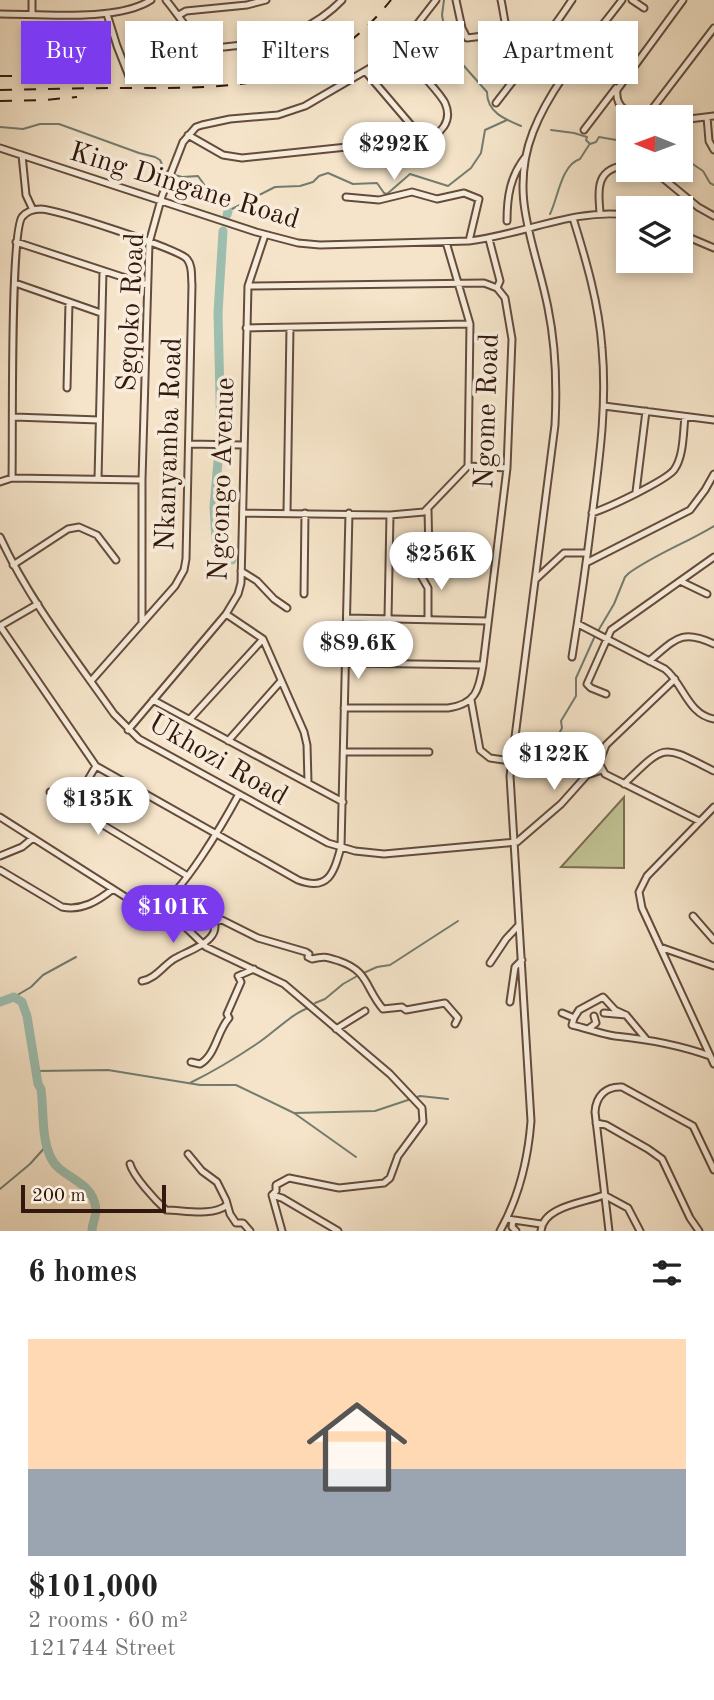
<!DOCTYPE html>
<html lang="en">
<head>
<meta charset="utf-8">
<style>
	body { margin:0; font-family:"Old Standard TT",serif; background:#f6f6f6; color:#222; height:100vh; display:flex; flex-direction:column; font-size:26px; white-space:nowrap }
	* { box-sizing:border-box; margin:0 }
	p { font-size:23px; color:#767676 }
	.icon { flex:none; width:38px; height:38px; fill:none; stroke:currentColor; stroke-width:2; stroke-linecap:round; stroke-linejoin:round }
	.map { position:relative; height:1231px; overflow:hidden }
	.side { display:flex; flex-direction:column; background:#fff; flex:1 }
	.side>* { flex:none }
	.top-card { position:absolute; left:21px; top:21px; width:672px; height:63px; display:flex; gap:14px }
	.needle { width:46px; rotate:271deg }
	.buttons { position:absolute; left:616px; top:105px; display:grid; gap:14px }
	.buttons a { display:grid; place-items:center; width:77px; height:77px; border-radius:0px; background:#fff; box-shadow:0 4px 10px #0003; font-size:35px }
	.scale { position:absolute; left:21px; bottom:18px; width:145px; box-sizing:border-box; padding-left:7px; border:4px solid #33180d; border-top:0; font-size:19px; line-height:24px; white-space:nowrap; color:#33180d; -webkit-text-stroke:5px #f8eddc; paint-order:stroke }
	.price { position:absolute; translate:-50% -60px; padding:0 16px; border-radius:24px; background:#fff; color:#222; font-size:23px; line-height:46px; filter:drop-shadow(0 2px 4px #0008) }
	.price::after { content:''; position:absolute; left:50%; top:42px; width:21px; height:16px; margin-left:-10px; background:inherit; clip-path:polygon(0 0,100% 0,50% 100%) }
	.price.selected { background:#7c3aed; color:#fff }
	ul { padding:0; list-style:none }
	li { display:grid; align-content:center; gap:14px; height:371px; padding:0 28px }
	li span { display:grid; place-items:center; height:217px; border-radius:0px; color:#555 }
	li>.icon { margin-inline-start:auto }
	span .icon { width:126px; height:126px; fill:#fffc; stroke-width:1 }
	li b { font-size:30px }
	h2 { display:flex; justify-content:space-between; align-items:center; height:84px; padding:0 28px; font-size:30px }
	.tag { padding:0 24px; border-radius:0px; background:#fff; box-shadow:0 4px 10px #0003; font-size:24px; line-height:63px }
	.tag.selected { background:#7c3aed; color:#fff }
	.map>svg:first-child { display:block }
	.green { fill:#c1c293; stroke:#7a6d50; stroke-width:2 }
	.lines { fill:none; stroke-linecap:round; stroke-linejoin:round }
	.stream { stroke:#737c6f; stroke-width:2 }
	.river { stroke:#9dbfb0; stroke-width:9 }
	.minor-casing { stroke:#644b3c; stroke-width:9 }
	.minor { stroke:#f8eddc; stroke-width:5 }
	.rail { stroke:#33180d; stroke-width:2; stroke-dasharray:12 12; stroke-linecap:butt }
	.labels { text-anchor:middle; stroke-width:7; stroke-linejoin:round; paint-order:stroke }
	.street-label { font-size:28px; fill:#33180d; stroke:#f8eddc }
</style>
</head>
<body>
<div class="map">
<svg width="714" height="1231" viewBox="0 0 714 1231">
	<rect width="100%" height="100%" fill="#f5e4c9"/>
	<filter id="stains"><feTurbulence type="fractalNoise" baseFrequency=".00286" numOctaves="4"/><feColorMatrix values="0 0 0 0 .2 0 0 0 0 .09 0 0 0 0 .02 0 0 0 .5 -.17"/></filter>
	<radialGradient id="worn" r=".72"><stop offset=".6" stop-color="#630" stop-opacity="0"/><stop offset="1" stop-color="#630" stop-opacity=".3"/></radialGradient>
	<path class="green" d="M624,797V868L561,867Z"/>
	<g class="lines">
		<path class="stream" d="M444,0L442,15L448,48L487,92C487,112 504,119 521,126
			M0,127L23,129L40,124H59L139,153L155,157L160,160L165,171L169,173
			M551,130L574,133L587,137L586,140L590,144L596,142L599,137L628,142
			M681,156L703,171L710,183L714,185
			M175,175L182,177L198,176L213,197L221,198L225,210L228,211L275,187L300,186L313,182L319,176L328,173L353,184L377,183L384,193L387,194L410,174L448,186L471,168L481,153L485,130L507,120
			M550,214C558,198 561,165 580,159L589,145
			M598,631L614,604L625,577L629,573C656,554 686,543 714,526
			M550,751L562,728L561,721L576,696V678L594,638
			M14,997L31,987L43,975L76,957
			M315,1003L325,999L343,984L359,975L377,967L390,965L458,921
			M37,1071L108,1070L200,1085H236L294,1113L356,1157
			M190,1083C214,1071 236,1058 258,1043C272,1034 295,1011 309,1008
			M294,1113L375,1111L420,1096L448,1099
			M0,1189L30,1164L47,1145"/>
		<path class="river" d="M227,215L228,211
			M221,440L218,313L223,231
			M219,450L214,507L216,540L232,560
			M0,1002L14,997L22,1002L27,1016L38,1084L41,1089C44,1112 41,1137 51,1158C61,1179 94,1180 96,1210C96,1217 92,1224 92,1231"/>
		<g class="minor-casing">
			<path id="minor" d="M32,0V14
				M166,0C178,14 190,36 206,45C214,49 225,47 233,46C273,43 313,30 342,0
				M456,0L462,28L467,38L508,33
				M501,0C504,13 505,31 511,43C528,73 563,12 572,0
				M632,0L644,8
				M0,14C40,14 118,22 151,0
				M107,14L117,46L130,79
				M179,15L186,11L247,5L266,0
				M365,71L423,139
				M496,103L530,59L532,50
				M645,117C629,113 615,109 617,90L683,0
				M646,117L714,28
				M707,117L709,141L714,150
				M681,120L714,116
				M584,130L616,88
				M188,135L223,155L242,158L423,139C441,136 453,121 445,103C437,88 410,63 398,49
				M0,148L256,232L298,243L320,245L469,241C522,235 574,208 628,215
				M22,155L26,195L33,210
				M653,170L698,207L714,216
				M346,197L379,200L412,192L437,199L464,193L479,199L469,241
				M600,213C598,187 596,168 628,165
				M507,221C507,197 510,176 526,156
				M681,234L714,248
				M489,239L500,281L497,288
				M16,242L147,285
				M15,283L101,313
				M248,286L484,283L497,288L505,298L512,339L507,468L483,665C479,690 476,704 448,708H344
				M246,328L470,324
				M67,388L69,302
				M604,406L714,420
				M14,417L99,420
				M189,444L243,445
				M468,466L507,468
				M12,478L142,480
				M98,479L103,271
				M0,482L12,478C13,442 10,234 22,217C27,211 34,209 41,209C58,210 179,249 187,259C193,266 191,276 192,285L186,559L184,570L175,586L91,681
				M636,492L646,411
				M428,510L429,555
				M287,512L290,328
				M243,513L390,515L424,512L468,466L470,324L446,242
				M592,513C608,508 665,481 674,470C684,456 683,433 685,417
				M0,537C29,600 74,657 114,714L139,739L328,843L355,851L384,854L517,842L561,804L587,775L602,770
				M586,563L690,510L705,490L714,474
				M13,565L68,529L79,527L97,535L116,560
				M241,571L257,581L274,599L287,608
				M420,574L428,588V619
				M535,580L564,553H587
				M680,581L707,594
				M304,594L305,513
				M226,614L263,639L304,732L307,745L308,782
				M347,618L487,621
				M388,618L390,515
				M142,623V480L149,243L162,196L183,142L196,127L202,125L230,119L278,115L305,106L384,60L398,49L436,0
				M578,624L665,669C683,683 688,715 714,719
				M0,626L96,766L298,880C329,892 334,872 341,847L349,513
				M0,626L38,604
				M572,657C580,608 587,558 593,509C600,455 607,403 602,348C599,304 586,260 573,218
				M649,661C675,640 681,628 714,644
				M346,663L483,665
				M675,679L606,745L599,763L605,774L699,821
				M606,694L591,688L587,684L611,630L714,557
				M153,700L343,802
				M471,700L480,750L490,758L511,761
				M190,719L263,639
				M128,730L226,614L238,594L241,583L248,286L265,235
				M228,741L281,681
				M344,752H429
				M96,766C86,783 74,798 88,816L186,875
				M624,784C667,742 662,745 714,771
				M50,792L81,796
				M714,807L647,876L639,892L642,908L714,1064
				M0,817L135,903C142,906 149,909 157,906C181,897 226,818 239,794
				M0,856L22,847L33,838
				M0,870L62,907C82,911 98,901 113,889
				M159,905L174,916L206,947L284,984L390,1074L422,1108L423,1122L398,1156L390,1178L384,1183L339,1188L289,1178L276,1185V1191L272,1195L282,1198L338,1231
				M693,916L714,940
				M214,922L222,920L258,938L306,952L309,954L308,957L312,959C325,956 326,957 339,961C369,971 365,988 383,1009L402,1007L406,1010L445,1003L458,1018L455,1024
				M660,947L714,966
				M490,963L506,939L519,925
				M142,981C155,979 163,966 174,959C195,947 234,938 204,905
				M510,1002L515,967L522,960
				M562,1013L574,1018L572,1025C586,1028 601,1034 615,1036C646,1039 679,1045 710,1056
				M626,1015L646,1039
				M574,1018L579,1010L603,997L615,1010L626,1015L604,1013
				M336,1029L365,1011
				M588,1029L596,1023L594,1016
				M191,1062L200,1064C216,1055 217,1031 229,1018L227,1014L241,982L238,976L254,969
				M596,1123L606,1125L648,1149L662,1159L690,1218L699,1231
				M188,1154L202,1171L217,1182L226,1200L230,1214L236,1223H243L250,1231
				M130,1164C133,1176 155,1200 166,1210C184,1210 212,1217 227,1205
				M272,1195L282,1231
				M507,1219L541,1224
				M513,1220L512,1227L516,1231
				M500,1231C519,1197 528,1160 531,1121L510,776L555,425C557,385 556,347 548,308C536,246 508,196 533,132C552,83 591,41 622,0
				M541,1231C543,1206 584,1203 604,1195L628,1208L640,1231
				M609,1231L595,1112C596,1096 606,1086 622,1087L693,1126L714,1170"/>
		</g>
		<use href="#minor" class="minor"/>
		<path class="rail" d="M0,76H63L98,81
			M0,90C45,89 89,88 134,88C238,88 320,89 391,0
			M0,101L45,100L77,97"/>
	</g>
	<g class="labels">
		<g class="street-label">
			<text transform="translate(185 184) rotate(17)" y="10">King Dingane Road</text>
			<text transform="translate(129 312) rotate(-87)" y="10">Sgqoko Road</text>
			<text transform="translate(485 411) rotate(-88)" y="10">Ngome Road</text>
			<text transform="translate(167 444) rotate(-88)" y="10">Nkanyamba Road</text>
			<text transform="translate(220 479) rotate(-88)" y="10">Ngcongo Avenue</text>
			<text transform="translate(219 758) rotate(30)" y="10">Ukhozi Road</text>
		</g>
	</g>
	<rect width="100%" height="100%" filter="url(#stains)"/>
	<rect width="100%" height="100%" fill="url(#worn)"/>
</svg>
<div class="buttons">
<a><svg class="needle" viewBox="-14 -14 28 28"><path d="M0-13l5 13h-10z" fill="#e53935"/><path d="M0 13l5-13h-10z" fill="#767676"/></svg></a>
<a><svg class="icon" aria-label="layers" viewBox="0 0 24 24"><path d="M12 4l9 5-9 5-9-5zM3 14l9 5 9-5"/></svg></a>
</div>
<div class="scale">200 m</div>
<b class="price" style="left:394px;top:182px">$292K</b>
<b class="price" style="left:441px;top:592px">$256K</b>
<b class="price" style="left:358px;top:681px">$89.6K</b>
<b class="price" style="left:554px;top:792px">$122K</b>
<b class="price" style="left:98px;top:837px">$135K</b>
<b class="price selected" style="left:173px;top:945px">$101K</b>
<div class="top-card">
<a class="tag selected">Buy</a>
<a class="tag">Rent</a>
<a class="tag">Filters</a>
<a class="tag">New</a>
<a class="tag">Apartment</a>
</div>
</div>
<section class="side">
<h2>6 homes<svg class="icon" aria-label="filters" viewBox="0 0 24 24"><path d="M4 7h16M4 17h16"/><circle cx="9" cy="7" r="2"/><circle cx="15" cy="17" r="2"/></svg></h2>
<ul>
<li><span style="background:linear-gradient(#ffd9b3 60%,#9aa5b1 0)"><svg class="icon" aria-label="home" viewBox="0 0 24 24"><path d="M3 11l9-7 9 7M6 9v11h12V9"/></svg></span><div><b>$101,000</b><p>2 rooms · 60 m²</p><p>121744 Street</p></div></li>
</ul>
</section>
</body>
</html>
